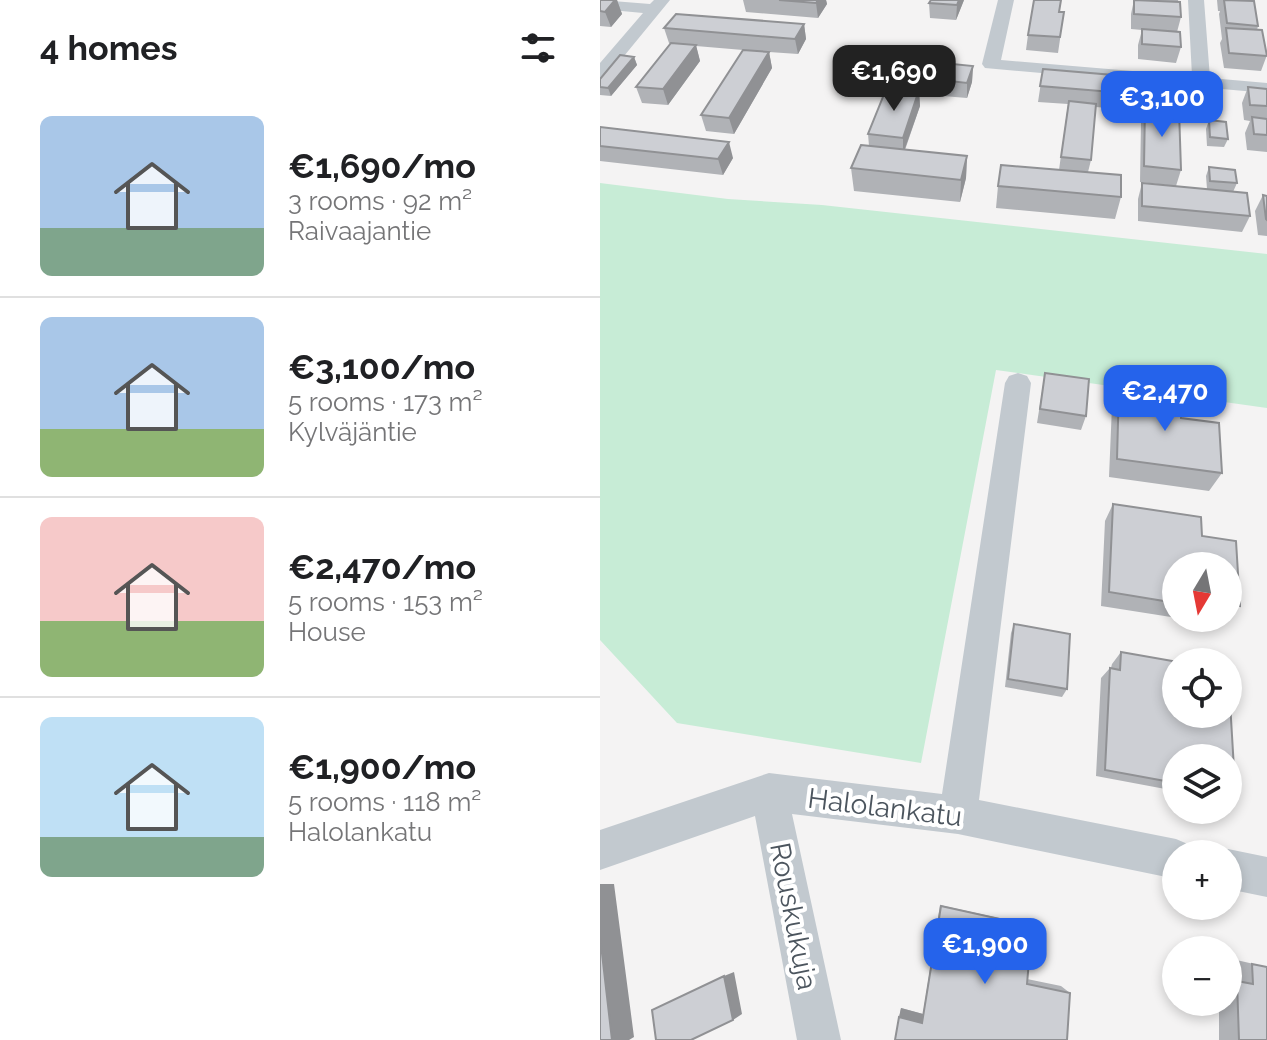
<!DOCTYPE html>
<html lang="en">
<head>
<meta charset="utf-8">
<style>
	body { margin:0; font-family:Raleway,sans-serif; background:#f6f6f6; color:#202124; height:100vh; display:flex; flex-direction:column; font-size:30px; white-space:nowrap }
	* { box-sizing:border-box; margin:0 }
	p { font-size:26px; color:#757577 }
	.icon { flex:none; width:44px; height:44px; fill:none; stroke:currentColor; stroke-width:2; stroke-linecap:round; stroke-linejoin:round }
	.map { position:relative; flex:1; overflow:hidden }
	.details { display:flex; flex-direction:column; background:#fff; width:600px }
	.details>* { flex:none }
	.needle { width:52px; rotate:190deg }
	.controls { position:absolute; left:562px; top:552px; display:grid; gap:16px }
	.controls a { display:grid; place-items:center; width:80px; height:80px; border-radius:50%; background:#fff; box-shadow:0 4px 12px #0003; font-size:40px }
	.price { position:absolute; translate:-50% -68px; padding:0 18px; border-radius:16px; background:#2563eb; color:#fff; font-size:26px; line-height:52px; filter:drop-shadow(0 2px 4px #0008) }
	.price::after { content:''; position:absolute; left:50%; top:48px; width:24px; height:18px; margin-left:-12px; background:inherit; clip-path:polygon(0 0,100% 0,50% 100%) }
	.price.selected { background:#222; color:#fff }
	ul { padding:0; list-style:none }
	li { display:flex; align-items:center; gap:24px; height:200px; padding:0 40px }
	li+li { border-top:2px solid #e0e0e0 }
	li span { display:grid; place-items:center; flex:none; width:224px; height:160px; border-radius:12px; color:#555 }
	li>.icon { margin-inline-start:auto }
	span .icon { width:96px; height:96px; fill:#fffc; stroke-width:1 }
	li b { font-size:34px }
	h2 { display:flex; justify-content:space-between; align-items:center; height:96px; padding:0 40px; font-size:34px }
	main { display:flex; flex:1; min-height:0 }
	.map>svg:first-child { display:block }
	.green { fill:#c7ecd6 }
	.lines { fill:none; stroke-linecap:round; stroke-linejoin:round }
	.street { fill:#c2c9cf; fill-rule:evenodd }
	.wall { fill:#b0b2b6 }
	.shaded-wall { fill:#909194 }
	.building { fill:#cdcfd4; stroke:#909194; stroke-width:2 }
	.labels { text-anchor:middle; stroke-width:8; stroke-linejoin:round; paint-order:stroke }
	.near-street-label { font-size:28px; fill:#4c555e; stroke:#fff }
</style>
</head>
<body>
<main>
<section class="details">
<h2>4 homes<svg class="icon" aria-label="filters" viewBox="0 0 24 24"><path d="M4 7h16M4 17h16"/><circle cx="9" cy="7" r="2"/><circle cx="15" cy="17" r="2"/></svg></h2>
<ul>
<li><span style="background:linear-gradient(#a9c7e8 70%,#7fa58c 0)"><svg class="icon" aria-label="home" viewBox="0 0 24 24"><path d="M3 11l9-7 9 7M6 9v11h12V9"/></svg></span><div><b>€1,690/mo</b><p>3 rooms · 92 m²</p><p>Raivaajantie</p></div></li>
<li><span style="background:linear-gradient(#a9c7e8 70%,#8fb573 0)"><svg class="icon" aria-label="home" viewBox="0 0 24 24"><path d="M3 11l9-7 9 7M6 9v11h12V9"/></svg></span><div><b>€3,100/mo</b><p>5 rooms · 173 m²</p><p>Kylväjäntie</p></div></li>
<li><span style="background:linear-gradient(#f6c9c9 65%,#8fb573 0)"><svg class="icon" aria-label="home" viewBox="0 0 24 24"><path d="M3 11l9-7 9 7M6 9v11h12V9"/></svg></span><div><b>€2,470/mo</b><p>5 rooms · 153 m²</p><p>House</p></div></li>
<li><span style="background:linear-gradient(#bfe0f5 75%,#7fa58c 0)"><svg class="icon" aria-label="home" viewBox="0 0 24 24"><path d="M3 11l9-7 9 7M6 9v11h12V9"/></svg></span><div><b>€1,900/mo</b><p>5 rooms · 118 m²</p><p>Halolankatu</p></div></li>
</ul>
</section>
<div class="map">
<svg width="667" height="1040" viewBox="0 0 667 1040">
	<rect width="100%" height="100%" fill="#f4f3f3"/>
	<path class="green" d="M0,183L128,199L222,205L667,254V408L396,370L321,763L77,723L0,640Z"/>
	<g class="lines">
		<path class="street" d="M0,0L50,4L54,0H70L6,78L0,79V63L43,13L0,9Z
			M398,0H414L401,60L592,76L588,0H604L610,78L667,83V93L385,68L382,64Z
			M418,373L427,376L431,383L379,800L576,839L590,845L594,854H576V879L358,834L192,814L241,1040H197L155,816L0,870V830L169,773L342,794L405,383L409,376Z
			M628,849L667,857V897L628,889V854H616Z"/>
	</g>
	<path class="wall" d="M0,0H17L22,14L11,27L0,26Z
		M143,0H226L227,4L218,18L146,12Z
		M364,0L356,20L330,18L329,3Z
		M534,0H578L581,17L577,32L581,47L576,63L538,59V45L542,30L531,29V14Z
		M617,0H649L658,26L657,30L667,55L661,71L624,68L620,43L622,39L619,14L620,11H618Z
		M459,12H464L458,53L426,50L428,35Z
		M204,24L206,39L198,54L169,52L172,68L134,134L106,131L101,115L143,50L96,46L100,61L68,105L42,103L36,87L70,44L69,43L64,28Z
		M34,57L37,65L11,96L0,95V79Z
		M373,66L372,82L367,98L319,94L320,106L305,150L367,156L366,178L360,202L254,191L251,168L269,146L268,134L287,87L286,74Z
		M443,69L524,93L520,109L496,107L491,160L488,172L521,197L515,219L396,208L398,186L459,170L468,104L438,102Z
		M648,87L667,89V152L647,150L645,133L650,121L644,120L642,103Z
		M545,107L581,170L576,186L540,182L541,123Z
		M609,120L628,139L624,147L607,146L606,129Z
		M0,127L133,158L123,175L0,161Z
		M609,167L637,183L633,192L650,216L642,232L538,221V199L542,183L607,189L606,176Z
		M663,195L667,196V236L658,235L655,211Z
		M445,373L486,416L481,430L437,423Z
		M519,386L581,418L622,473L609,491L509,477L512,406Z
		M513,504L601,517L602,536L636,541L640,606L628,617V566H576V618H592L590,620L501,606L505,521Z
		M414,624L467,689L462,697L405,687L411,633Z
		M521,652L578,662H576V714H628V685H629L634,769L628,771V758H576V791L496,776L501,678L510,668H511L512,664Z
		M340,905L426,924L432,926L427,979L461,986L470,993L295,1040L301,1008L323,1014Z
		M632,959L667,967V1040H619V1002H628V977L633,978Z"/>
	<path class="shaded-wall" d="M15,0H17L22,14L11,27L5,12Z
		M218,0H226L227,4L218,18L216,3Z
		M359,0H364L356,20L357,5Z
		M204,24L206,39L198,54L195,39Z
		M96,45L100,61L68,105L63,89Z
		M169,52L172,68L134,134L129,118Z
		M34,57L37,65L11,96L8,88Z
		M373,66L372,82L367,98V83Z
		M319,90L320,106L303,154V138Z
		M129,142L133,158L123,175L118,159Z
		M367,156L366,178L360,202L361,180Z
		M0,884H14L34,1037L29,1040H12L0,936Z
		M134,972L142,1014L133,1020L124,976Z
		M301,1008L323,1014L322,1023L299,1017Z"/>
	<path class="building" d="M0,0H15L5,12L0,11Z
		M179,0H218L216,3Z
		M331,0H359L357,5L329,3Z
		M434,0H461L459,12H464L460,37L428,35Z
		M534,0L580,2L581,17L534,14Z
		M624,0L654,1L658,26L627,23Z
		M76,14L204,24L195,39L64,28Z
		M626,28L662,30L667,56L629,53Z
		M542,29L580,32L581,47L542,44Z
		M71,43L96,45L63,89L36,87Z
		M143,50L169,52L129,118L101,115Z
		M20,55L34,57L8,88L0,87V79Z
		M293,58L373,66L367,83L286,74Z
		M443,69L525,76L524,93L440,86Z
		M287,87L319,90L303,138L268,134Z
		M648,87L667,89V106L650,105Z
		M469,101L496,104L491,160L461,157Z
		M545,107L579,110L581,170L544,166Z
		M652,117L667,119V135L654,134Z
		M609,120L626,122L628,139L610,137Z
		M0,127L129,142L118,159L0,146Z
		M261,145L367,156L361,180L251,168Z
		M401,165L521,175V197L398,186Z
		M609,167L635,170L637,183L610,181Z
		M542,183L647,193L650,216L542,206Z
		M663,195L667,196V220L666,219Z
		M445,373L489,379L486,416L440,409Z
		M519,386L580,394L581,418L619,423L622,473L517,459Z
		M513,504L601,517L602,536L636,541L640,606L628,604V566H576V603L509,592Z
		M414,624L470,634L467,689L408,679Z
		M521,652L578,662H576V714H628V685H629L634,769L628,768V758H576V783L505,770L510,668L520,670Z
		M341,906L432,926L427,984L470,993L467,1040H295L299,1017L322,1023Z
		M0,936L12,1040H0Z
		M652,964L667,967V1040H639L637,981L653,984Z
		M124,976L133,1020L91,1040H56L52,1010Z"/>
	<g class="labels">
		<g class="near-street-label">
			<text transform="translate(285 807) rotate(7)" y="10">Halolankatu</text>
			<text transform="translate(194 916) rotate(79)" y="10">Rouskukuja</text>
		</g>
	</g>
</svg>
<div class="controls">
<a><svg class="needle" viewBox="-14 -14 28 28"><path d="M0-13l5 13h-10z" fill="#e53935"/><path d="M0 13l5-13h-10z" fill="#757577"/></svg></a>
<a><svg class="icon" aria-label="locate" viewBox="0 0 24 24"><circle cx="12" cy="12" r="6"/><path d="M12 2v4M12 18v4M2 12h4M18 12h4"/></svg></a>
<a><svg class="icon" aria-label="layers" viewBox="0 0 24 24"><path d="M12 4l9 5-9 5-9-5zM3 14l9 5 9-5"/></svg></a>
<a>+</a>
<a>−</a>
</div>
<b class="price selected" style="left:294px;top:113px">€1,690</b>
<b class="price" style="left:562px;top:139px">€3,100</b>
<b class="price" style="left:565px;top:433px">€2,470</b>
<b class="price" style="left:385px;top:986px">€1,900</b>
</div>
</main>
</body>
</html>
